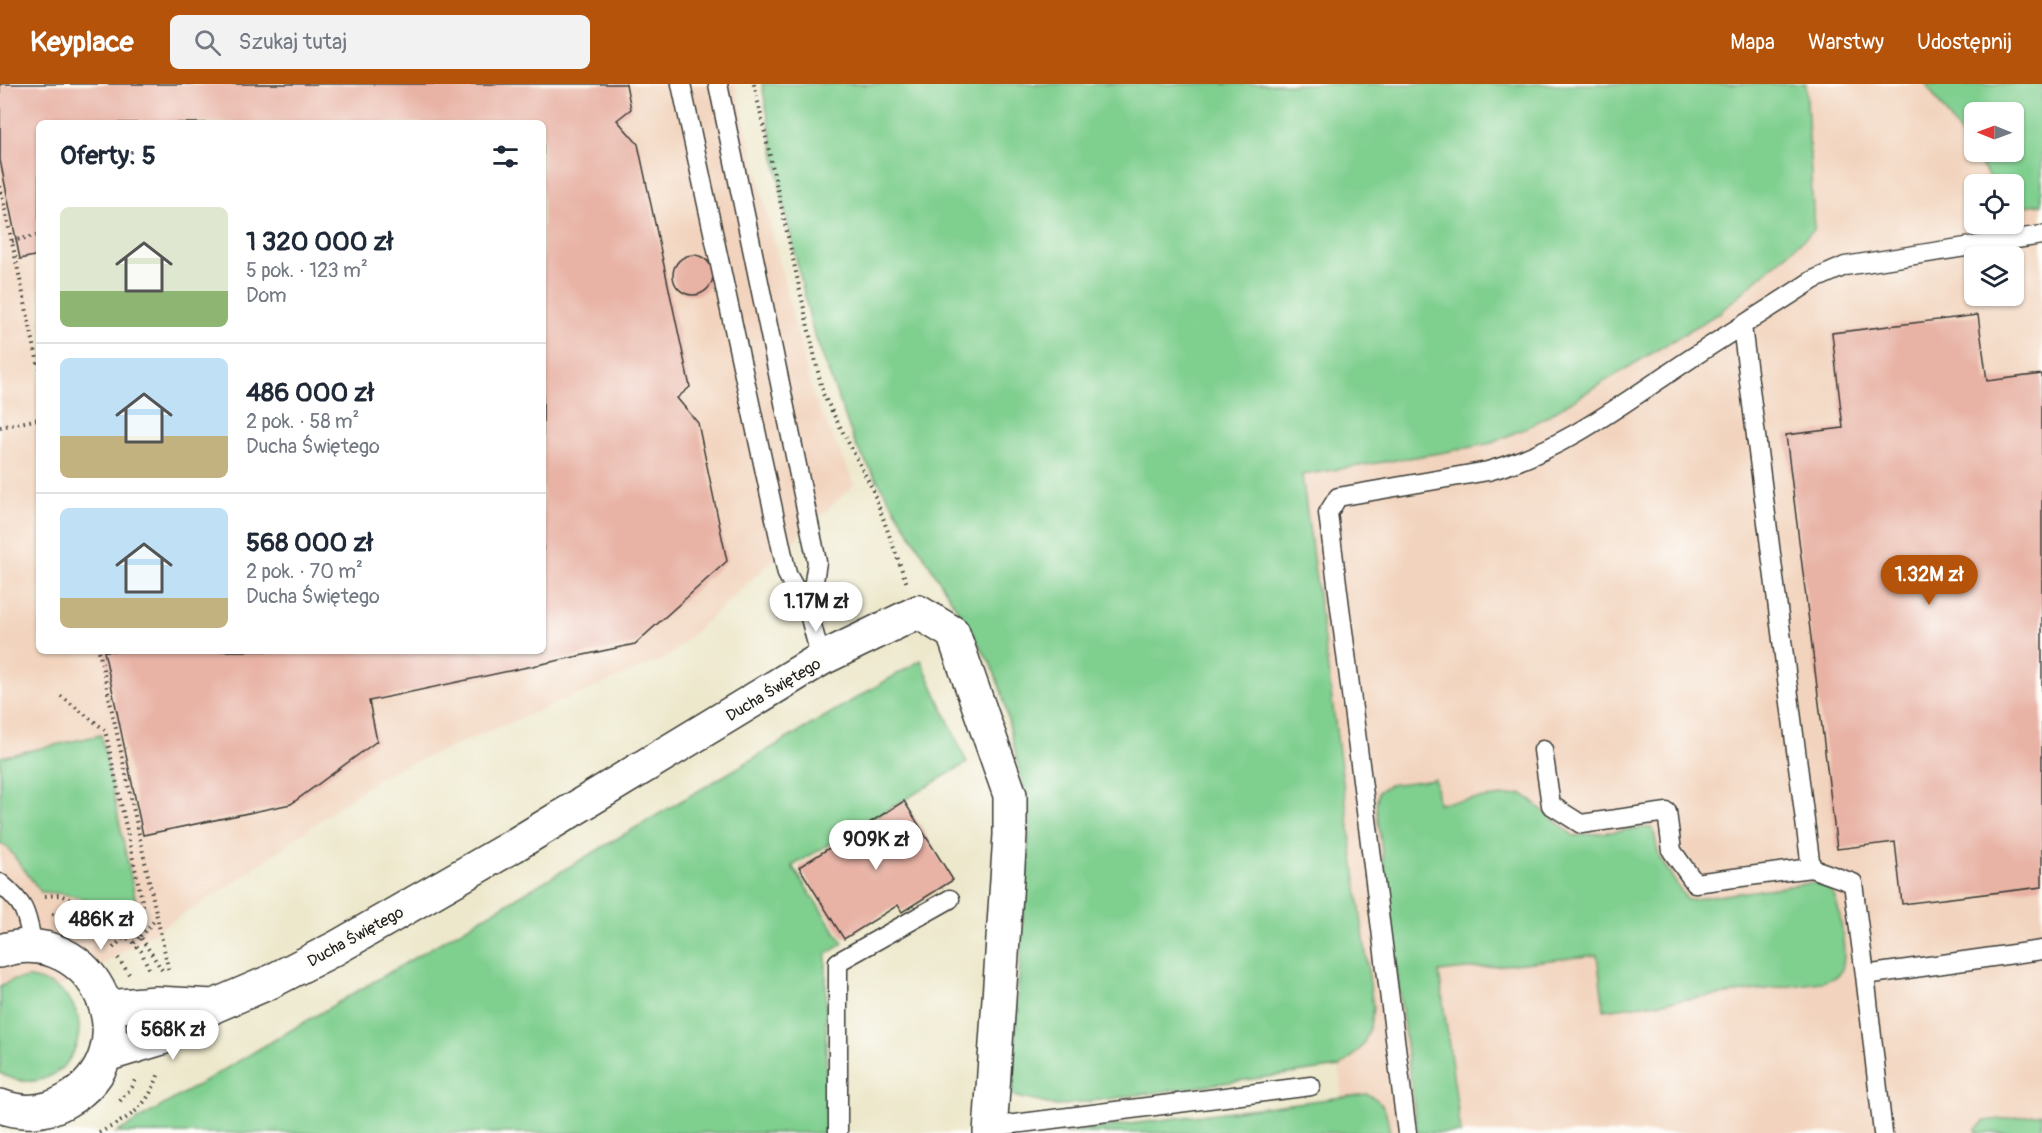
<!DOCTYPE html>
<html lang="pl">
<head>
<meta charset="utf-8">
<style>
	body { margin:0; font-family:Pangolin,sans-serif; background:#f2f2f3; color:#1f2937; height:100vh; display:flex; flex-direction:column; font-size:22px; white-space:nowrap }
	* { box-sizing:border-box; margin:0 }
	p { font-size:20px; color:#747a83 }
	.icon { flex:none; width:33px; height:33px; fill:none; stroke:currentColor; stroke-width:2; stroke-linecap:round; stroke-linejoin:round }
	.map { position:relative; flex:1; overflow:hidden }
	.panel { position:absolute; left:36px; top:36px; width:510px; height:534px; display:flex; flex-direction:column; background:#fff; border-radius:9px; box-shadow:0 2px 4px #0004 }
	.panel>* { flex:none }
	.needle { width:39px; rotate:271deg }
	.controls { position:absolute; left:1964px; top:18px; display:grid; gap:12px }
	.controls a { display:grid; place-items:center; width:60px; height:60px; border-radius:9px; background:#fff; box-shadow:0 2px 4px #0004; font-size:30px }
	.price { position:absolute; translate:-50% -51px; padding:0 14px; border-radius:21px; background:#fff; color:#222; font-size:20px; line-height:39px; filter:drop-shadow(0 2px 3px #0008) }
	.price::after { content:''; position:absolute; left:50%; top:36px; width:18px; height:14px; margin-left:-9px; background:inherit; clip-path:polygon(0 0,100% 0,50% 100%) }
	.price.active { background:#b45309; color:#fff }
	ul { padding:0; list-style:none }
	li { display:flex; align-items:center; gap:18px; height:150px; padding:0 24px }
	li+li { border-top:2px solid #e0e1e3 }
	li span { display:grid; place-items:center; flex:none; width:168px; height:120px; border-radius:9px; color:#555 }
	li>.icon { margin-inline-start:auto }
	span .icon { width:72px; height:72px; fill:#fffc; stroke-width:1 }
	li b { font-size:26px }
	h2 { display:flex; justify-content:space-between; align-items:center; height:72px; padding:0 24px; font-size:26px }
	header { display:flex; align-items:center; gap:36px; box-sizing:border-box; height:84px; padding:0 30px; background:#b45309; color:#fff }
	header strong { font-size:28px }
	nav { display:flex; gap:33px; margin-inline-start:auto; font-size:21px }
	.search { width:420px; height:54px; background:#f2f2f3; display:flex; align-items:center; gap:15px; box-sizing:border-box; padding:0 21px; border-radius:9px; color:#747a83; font-size:22px }
	.map>svg:first-child { display:block }
	.built { fill:#f2d4be; fill-rule:evenodd }
	.green { fill:#7fcf8f; stroke:#4e7656; stroke-width:1.5; fill-rule:evenodd }
	.building { fill:#e8b2a5 }
	.lines { fill:none; stroke-linecap:round; stroke-linejoin:round }
	.service-casing { stroke:#3b3b36; stroke-width:21 }
	.minor-casing { stroke:#3b3b36; stroke-width:36 }
	.path { stroke:#3b3b36; stroke-width:4; stroke-dasharray:1.5 4.5; stroke-linecap:butt }
	.service { stroke:#fff; stroke-width:18 }
	.minor { stroke:#fff; stroke-width:33 }
	.labels { text-anchor:middle; stroke-width:5; stroke-linejoin:round; paint-order:stroke }
	.street-label { font-size:16px; fill:#1c1c1c; stroke:#fdfcf7 }
</style>
</head>
<body>
<header>
<strong>Keyplace</strong>
<div class="search"><svg class="icon" aria-label="search" viewBox="0 0 24 24"><circle cx="10" cy="10" r="6"/><path d="M15 15l6 6"/></svg>Szukaj tutaj</div>
<nav><a>Mapa</a><a>Warstwy</a><a>Udostępnij</a></nav>
</header>
<div class="map">
<svg width="2042" height="1049" viewBox="0 0 2042 1049">
	<rect width="100%" height="100%" fill="#fdfcf7"/>
	<filter id="ink" filterUnits="userSpaceOnUse"><feTurbulence type="fractalNoise" baseFrequency=".0167" numOctaves="2"/><feDisplacementMap in="SourceGraphic" scale="12" xChannelSelector="R" yChannelSelector="G"/><feConvolveMatrix kernelMatrix="1 2 1 2 8 2 1 2 1" color-interpolation-filters="sRGB"/></filter>
	<filter id="wash" filterUnits="userSpaceOnUse"><feTurbulence type="fractalNoise" baseFrequency=".008" numOctaves="4" result="noise"/><feDisplacementMap in="SourceGraphic" scale="24" xChannelSelector="R" yChannelSelector="G"/><feGaussianBlur stdDeviation="1.35" result="paint"/><feColorMatrix in="noise" values="0 0 0 0 0 0 0 0 0 0 0 0 0 0 0 0 0 1.4 0 .05"/><feComposite in="paint" operator="in"/></filter>
	<g filter="url(#wash)">
		<rect width="100%" height="100%" fill="#ede8cc"/>
		<path class="built" d="M0,0H735L813,312L855,400L668,573L381,692L235,798L97,884L0,934ZM39,39H543V567H39Z
			M1806,0H1926L1994,100H1974V140H2013V123L2042,120V1049H1380L1342,1023L1302,391L1492,359L1532,341L1719,229L1814,146ZM1974,172H2013V212H1974Z"/>
		<path class="green" d="M762,0H1806L1814,146L1719,229L1532,341L1492,359L1446,368L1302,391L1373,923C1370,952 1364,967 1339,983L1057,1022L1017,1013L1011,1010L1030,734L1002,609L991,580L856,362L813,247L784,123Z
			M1926,0H2042V120L2013,123V100H1994ZM1974,28H2013V68H1974Z
			M921,576L967,679L792,782L843,859L826,871V1049H116Z
			M101,651L139,832L124,846C94,816 83,810 41,808L7,763L0,759V673Z
			M1435,695L1438,719L1523,710L1574,752L1653,743L1659,773L1687,816L1811,799C1819,800 1827,802 1832,808C1840,819 1848,875 1841,887C1837,894 1829,896 1821,898L1604,926L1597,871L1439,888L1461,1049H1417L1376,720L1379,707L1389,701Z
			M30,894C120,911 71,1029 0,989V902L13,896Z
			M1367,1010C1386,1018 1387,1030 1390,1049H1059Z
			M2042,1030V1049H1976V1045L1985,1037Z"/>
		<g id="blocks">
			<path class="building" d="M0,0H626L631,25L617,36L638,60L690,303L677,314L698,339L727,477L635,560L369,617L377,657L291,720L143,751L104,567H543V39H39V171L20,175L0,76Z
				M673 191a20 20 0 1 1 40 0a20 20 0 1 1-40 0Z
				M1978,231L1987,297L2042,290V803L1902,820L1895,758L1837,765L1786,351L1843,344L1832,249Z
				M904,717L953,796L902,828L898,821L844,855L799,783Z"/>
		</g>
	</g>
	<g filter="url(#ink)">
		<use href="#blocks" fill-opacity="0" stroke="#3b3b36" stroke-width="1.5"/>
		<g class="lines">
			<g class="service-casing">
				<path id="service" d="M681,0L787,490L809,530L821,575
					M718,0L817,478L809,530
					M1742,242L1811,784
					M1543,666L1551,721L1581,740L1667,728L1672,767L1695,799L1811,784L1853,799L1865,891L2042,866
					M0,799C27,822 26,828 33,862
					M1865,891L1883,1049
					M990,1043L1311,1002
					M838,1049V878L950,815
					M1407,1049L1328,429L1338,413L1488,387C1563,367 1626,317 1690,275C1731,248 1772,223 1813,196L1845,182L2042,151"/>
			</g>
			<g class="minor-casing">
				<path id="minor" d="M0,867C95,836 154,968 66,1017C46,1029 22,1030 0,1022
					M107,923L156,919L214,922
					M106,971L162,954L214,922L270,898L336,864L513,762L821,575L918,528L953,549L1010,711V751L990,1049"/>
			</g>
			<path class="path" d="M754,0L823,310L872,404L907,500
				M0,102L39,284
				M12,157L39,151
				M0,343L39,335
				M99,567L169,888
				M61,612L105,646L143,821L142,835L111,866
				M45,812L60,811L86,822L134,859L141,867L150,887
				M52,830L63,831L75,838
				M140,852L156,835
				M134,859L140,852L162,886
				M118,874L129,890
				M120,1017L132,1003L135,996
				M99,1049C131,1032 146,1026 159,989"/>
			<use href="#service" class="service"/>
			<use href="#minor" class="minor"/>
		</g>
	</g>
	<g class="labels">
		<g class="street-label">
			<text transform="translate(773 605) rotate(-31)" y="6">Ducha Świętego</text>
			<text transform="translate(355 852) rotate(-29)" y="6">Ducha Świętego</text>
		</g>
	</g>
</svg>
<div class="controls">
<a><svg class="needle" viewBox="-14 -14 28 28"><path d="M0-13l5 13h-10z" fill="#e53935"/><path d="M0 13l5-13h-10z" fill="#747a83"/></svg></a>
<a><svg class="icon" aria-label="locate" viewBox="0 0 24 24"><circle cx="12" cy="12" r="6"/><path d="M12 2v4M12 18v4M2 12h4M18 12h4"/></svg></a>
<a><svg class="icon" aria-label="layers" viewBox="0 0 24 24"><path d="M12 4l9 5-9 5-9-5zM3 14l9 5 9-5"/></svg></a>
</div>
<b class="price active" style="left:1929px;top:522px">1.32M zł</b>
<b class="price" style="left:816px;top:549px">1.17M zł</b>
<b class="price" style="left:876px;top:787px">909K zł</b>
<b class="price" style="left:101px;top:867px">486K zł</b>
<b class="price" style="left:173px;top:977px">568K zł</b>
<section class="panel">
<h2>Oferty: 5<svg class="icon" aria-label="filters" viewBox="0 0 24 24"><path d="M4 7h16M4 17h16"/><circle cx="9" cy="7" r="2"/><circle cx="15" cy="17" r="2"/></svg></h2>
<ul>
<li><span style="background:linear-gradient(#dfe7d0 70%,#8fb573 0)"><svg class="icon" aria-label="home" viewBox="0 0 24 24"><path d="M3 11l9-7 9 7M6 9v11h12V9"/></svg></span><div><b>1 320 000 zł</b><p>5 pok. · 123 m²</p><p>Dom</p></div></li>
<li><span style="background:linear-gradient(#bfe0f5 65%,#c2b280 0)"><svg class="icon" aria-label="home" viewBox="0 0 24 24"><path d="M3 11l9-7 9 7M6 9v11h12V9"/></svg></span><div><b>486 000 zł</b><p>2 pok. · 58 m²</p><p>Ducha Świętego</p></div></li>
<li><span style="background:linear-gradient(#bfe0f5 75%,#c2b280 0)"><svg class="icon" aria-label="home" viewBox="0 0 24 24"><path d="M3 11l9-7 9 7M6 9v11h12V9"/></svg></span><div><b>568 000 zł</b><p>2 pok. · 70 m²</p><p>Ducha Świętego</p></div></li>
</ul>
</section>
</div>
</body>
</html>
